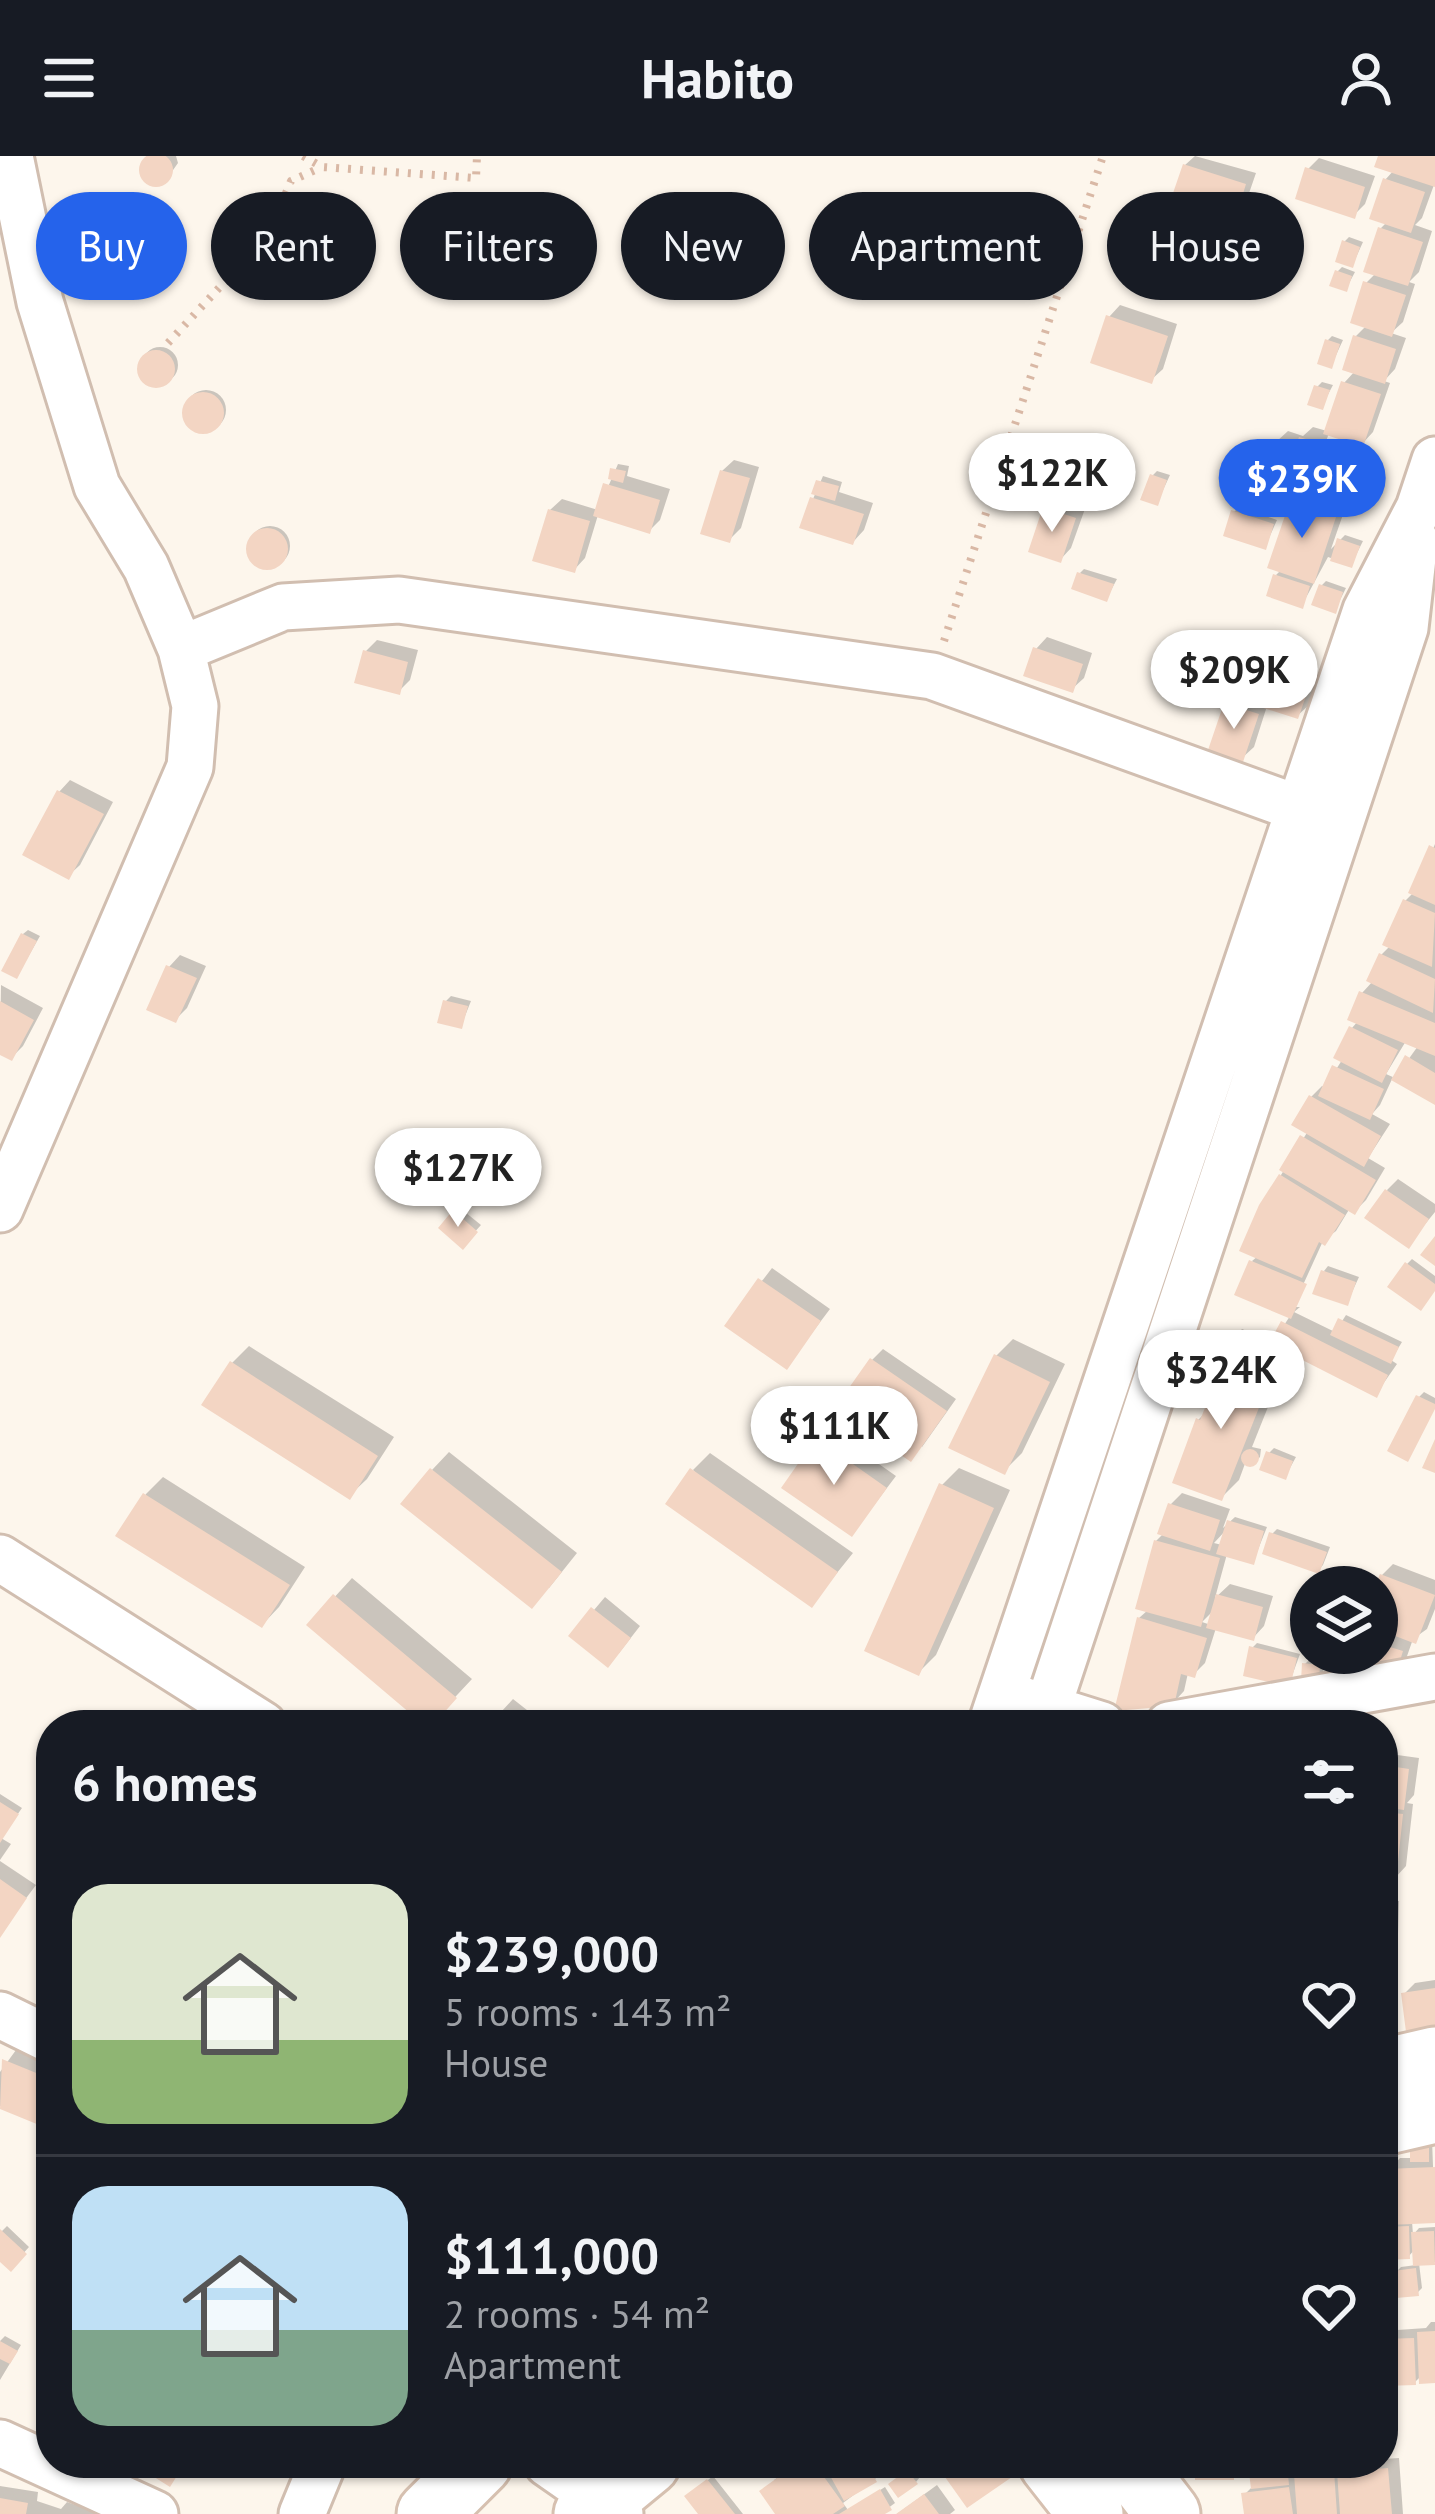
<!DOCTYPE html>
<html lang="en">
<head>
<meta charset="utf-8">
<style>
	body { margin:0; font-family:"PT Sans",sans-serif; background:#20242c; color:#f1f3f6; height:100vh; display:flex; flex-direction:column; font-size:45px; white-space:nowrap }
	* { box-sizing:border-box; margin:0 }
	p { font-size:39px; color:#9ea1a6 }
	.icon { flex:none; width:66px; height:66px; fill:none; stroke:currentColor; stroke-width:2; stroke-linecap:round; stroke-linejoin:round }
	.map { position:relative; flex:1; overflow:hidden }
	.sheet { position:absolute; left:36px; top:1554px; width:1362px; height:768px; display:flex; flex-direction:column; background:#171b24; border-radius:48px; box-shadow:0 3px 9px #0004 }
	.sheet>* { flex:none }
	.hud { position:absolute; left:36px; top:36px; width:1365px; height:108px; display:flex; gap:24px }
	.buttons { position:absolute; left:1290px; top:1410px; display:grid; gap:24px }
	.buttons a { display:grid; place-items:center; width:108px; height:108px; border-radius:50%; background:#171b24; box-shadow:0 3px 9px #0004; font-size:60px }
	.price { position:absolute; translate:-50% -102px; padding:0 27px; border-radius:42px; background:#fff; color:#222; font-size:39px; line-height:78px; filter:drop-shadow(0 3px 6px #0008) }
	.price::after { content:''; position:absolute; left:50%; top:72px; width:36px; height:27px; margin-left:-18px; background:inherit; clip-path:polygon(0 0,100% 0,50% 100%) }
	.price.selected { background:#2563eb; color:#fff }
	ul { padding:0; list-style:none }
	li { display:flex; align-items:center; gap:36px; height:300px; padding:0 36px }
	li+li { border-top:3px solid #363941 }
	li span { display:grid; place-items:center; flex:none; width:336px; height:240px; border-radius:36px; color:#555 }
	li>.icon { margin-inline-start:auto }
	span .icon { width:144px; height:144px; fill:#fffc; stroke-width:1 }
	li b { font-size:51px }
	h2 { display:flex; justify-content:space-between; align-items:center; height:144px; padding:0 36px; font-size:51px }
	.chip { padding:0 42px; border-radius:54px; background:#171b24; box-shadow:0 3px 9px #0004; font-size:42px; line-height:108px }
	.chip.selected { background:#2563eb; color:#fff }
	header { display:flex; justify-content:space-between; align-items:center; height:156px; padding:0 36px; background:#171b24; font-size:54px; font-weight:800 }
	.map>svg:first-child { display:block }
	.shadow { fill:#0003; fill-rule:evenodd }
	.building { fill:#f3d5c3 }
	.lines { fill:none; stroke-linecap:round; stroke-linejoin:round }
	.minor-casing { stroke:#d1beb0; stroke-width:51 }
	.secondary-casing { stroke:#d6c0b0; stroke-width:69 }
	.path { stroke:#d9b8a5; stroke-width:8; stroke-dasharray:3 9; stroke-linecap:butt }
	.minor { stroke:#fff; stroke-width:45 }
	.secondary { stroke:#fff; stroke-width:63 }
</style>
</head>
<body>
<header><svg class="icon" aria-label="menu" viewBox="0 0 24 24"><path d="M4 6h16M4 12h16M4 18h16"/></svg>Habito<svg class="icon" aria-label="person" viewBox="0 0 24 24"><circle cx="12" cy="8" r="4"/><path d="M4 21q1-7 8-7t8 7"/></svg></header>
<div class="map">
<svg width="1435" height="2358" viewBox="0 0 1435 2358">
	<rect width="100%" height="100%" fill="#fdf6ec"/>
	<path class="shadow" d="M147,0H176L178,7L166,24L154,27L144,21L141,10Z
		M1195,0L1256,17L1246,46L1235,57L1185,9Z
		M1381,0H1435V26L1422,62L1415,69L1432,75L1419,116L1409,126L1415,128L1403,166L1391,177L1406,182L1395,213L1384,225L1390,227L1373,276L1362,288L1329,277L1323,294L1333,285L1365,296L1354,330L1349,334L1320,313L1304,329L1276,286L1288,275L1303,280L1313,271L1327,275L1344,227L1355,215V181L1367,169L1366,127L1376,117L1380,73L1387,66L1385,24L1394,14Z
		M1319,2L1375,20L1365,48L1354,59L1308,13Z
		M1180,78L1228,94L1218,121L1207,132L1169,90Z
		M1349,81L1363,86L1353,108L1344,86Z
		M1342,111L1355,116L1346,133L1337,116Z
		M1120,149L1177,168L1163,213L1151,224L1109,161Z
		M1332,180L1343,184L1331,210L1327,185Z
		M142 209a18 18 0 1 1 36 0a18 18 0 1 1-36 0Z
		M1322,226L1333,229L1322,250L1317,231Z
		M186 254a20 20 0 1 1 40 0a20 20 0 1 1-40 0Z
		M734,304L759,311L741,372L729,384L722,315Z
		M618,308L629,310L627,320L670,333L660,364L649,375L598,359L585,402L574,414L550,354L562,343L598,354Z
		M1157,315L1170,319L1157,347L1152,320Z
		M823,320L842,326L839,336L873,347L864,374L853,386L813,343Z
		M1305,333L1347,347L1331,393L1345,379L1363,385L1351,409L1328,401L1302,449L1276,419L1281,414L1293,344Z
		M1057,341L1086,350L1071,392L1060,404L1046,353Z
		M1239,351L1277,364L1265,391L1234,356Z
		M250 390a20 20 0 1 1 40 0a20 20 0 1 1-40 0Z
		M1084,413L1117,423L1107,442L1080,417Z
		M1326,425L1346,432L1335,454L1321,430Z
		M1047,481L1092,497L1084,522L1072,533L1036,493Z
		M377,484L418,494L410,524L399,535L366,495Z
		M1255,505L1316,525L1309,549L1297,560L1267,550L1254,591L1242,602L1227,548L1236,539L1243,516Z
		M70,624L113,646L80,709L68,720L59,636Z
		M1435,688V946L1393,921L1380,949L1372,958L1390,968L1368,1002L1385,1012L1366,1044L1355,1055L1350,1052L1336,1075L1323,1085L1293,1151H1300L1294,1156L1335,1176L1346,1159L1402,1186L1391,1204L1397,1208L1376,1238L1295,1197L1283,1217L1288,1220L1284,1228L1276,1231L1252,1291L1261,1293L1260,1301L1255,1306L1246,1305L1239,1324L1221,1342L1198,1264L1207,1255L1229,1202L1235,1196L1238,1178L1242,1173L1273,1186L1290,1160L1252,1105L1258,1100L1281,1019L1308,975L1311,941L1322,930L1325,931L1342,904L1352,872L1358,865L1362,837L1373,825L1381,799L1391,789L1405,745L1414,736ZM1406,885L1418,890L1395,922L1386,918Z
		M28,774L40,780L17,820L23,778Z
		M180,799L206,810L187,852L176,863L169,811Z
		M1,829L43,852L23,890L11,902L0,896Z
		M451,840L471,845L461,870L446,845Z
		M1398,1023L1435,1048V1056L1408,1089L1387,1034Z
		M460,1052L481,1069L462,1090L442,1072Z
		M1412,1103L1435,1120V1133L1407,1108Z
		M1328,1110L1359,1121L1347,1147L1324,1115Z
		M772,1112L830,1153L787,1210L728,1169Z
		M1013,1183L1065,1208L1022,1297L1004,1315L996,1200Z
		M249,1190L394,1281L367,1323L349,1340L232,1207Z
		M883,1193L956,1243L922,1291L872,1204Z
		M1424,1236L1435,1242V1253L1419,1241Z
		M829,1273L896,1320L852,1378L818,1284Z
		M1274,1292L1296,1301L1285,1321L1269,1297Z
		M449,1296L577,1397L549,1432L432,1314Z
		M710,1297L853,1397L812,1448L693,1314Z
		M959,1312L1010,1334L936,1499L919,1516L942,1329Z
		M163,1321L305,1411L279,1451L262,1469L119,1379L146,1338Z
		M1182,1337L1230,1353L1223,1372L1235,1361L1267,1371L1253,1406L1227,1398L1215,1442L1230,1428L1273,1440L1264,1470L1253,1482L1216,1472L1205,1507L1194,1518L1188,1517L1184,1535L1173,1547L1139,1462L1148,1454L1156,1385L1164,1377L1170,1349ZM1227,1373L1222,1389L1214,1387ZM1215,1453L1211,1469L1202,1466Z
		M1277,1373L1330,1391L1323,1409L1318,1414L1272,1378Z
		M1393,1408L1435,1424V1453L1427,1473L1413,1483L1406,1503L1395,1514L1339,1497H1377V1432L1382,1419Z
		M352,1422L472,1523L429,1569L310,1468Z
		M605,1441L640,1470L619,1497L572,1480Z
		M1257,1487L1300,1498L1289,1528L1252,1492Z
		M1310,1503L1324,1505L1323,1518L1318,1523L1305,1508Z
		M513,1543L546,1569H489Z
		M692,1559L713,1569H682Z
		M1383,1597L1419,1602L1414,1639L1407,1647L1413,1648L1406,1710L1395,1722L1383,1720Z
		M0,1638L22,1652L1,1682L11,1688L0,1704Z
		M0,1705L36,1729L0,1777Z
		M1384,1744L1399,1745L1398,1778L1393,1783H1383Z
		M1435,1824V1869L1404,1838L1415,1827Z
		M16,1894L51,1908V1960L43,1967L0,1950V1916Z
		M1432,1983L1435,2064L1412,2065L1413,2079L1419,2072L1435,2071V2106L1419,2107L1422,2132L1417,2137L1397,2123L1383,2137V2068H1391L1389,2014L1400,2002H1413ZM1415,2093L1416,2109L1401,2111L1394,2118L1393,2100H1409Z
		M7,2070L29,2091L10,2112L0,2102V2077Z
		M1431,2166H1435V2224L1422,2219L1415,2226L1383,2227V2175L1426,2172Z
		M5,2180L21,2189L0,2224V2185Z
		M1399,2302L1403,2358H1247L1245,2338L1254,2329L1251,2307H1300L1301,2315L1308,2308L1345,2307V2312L1350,2307H1383V2303Z
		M798,2307H889L875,2323L843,2347L848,2354L885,2331L895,2347L880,2358H779L774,2324Z
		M939,2307H1021L1010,2319Z
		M913,2312L920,2321L916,2326L896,2323Z
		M713,2320L743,2358H702L693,2336Z
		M937,2329L955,2354L950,2358H897Z
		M0,2330L38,2336L37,2345L61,2353L67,2346L101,2358H0Z"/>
	<path class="building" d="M139 14a17 17 0 1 1 34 0a17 17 0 1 1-34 0Z
		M1378,0H1435V31L1374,11Z
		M1183,8L1246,28L1236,61L1172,40Z
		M1305,11L1365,31L1355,63L1295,43Z
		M1383,22L1425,36L1411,77L1369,63Z
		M1378,71L1423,86L1408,130L1363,116Z
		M1342,84L1360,91L1353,112L1335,106Z
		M1166,88L1218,106L1208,135L1156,118Z
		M1335,114L1352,120L1347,136L1329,130Z
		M1363,125L1406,139L1392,181L1350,167Z
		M1106,159L1168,180L1152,228L1090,207Z
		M1353,179L1396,193L1385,228L1342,214Z
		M1325,183L1340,188L1332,213L1317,208Z
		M137 213a19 19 0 1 1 38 0a19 19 0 1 1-38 0Z
		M1341,225L1381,238L1363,291L1323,278Z
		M1314,229L1330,234L1323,254L1307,249Z
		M182 257a21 21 0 1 1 42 0a21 21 0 1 1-42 0Z
		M1299,281L1320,287L1305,333L1262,319L1274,284L1295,292Z
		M1325,288L1362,301L1350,338L1313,326Z
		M610,312L626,315L623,327L608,323Z
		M720,314L750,322L730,387L700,378Z
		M1150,318L1167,324L1158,350L1140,344Z
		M816,324L839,330L835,345L811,338Z
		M603,327L660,344L650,378L593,360Z
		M810,341L864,358L853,389L799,372Z
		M1291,342L1337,358L1314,428L1267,412Z
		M1043,351L1076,362L1061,407L1028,396Z
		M548,353L590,365L575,417L532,405Z
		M1231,354L1274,368L1266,394L1223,380Z
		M246 393a21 21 0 1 1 42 0a21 21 0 1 1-42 0Z
		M1337,382L1360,390L1352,412L1330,405Z
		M1077,416L1114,428L1107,446L1071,433Z
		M1273,418L1310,430L1303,453L1266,440Z
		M1319,428L1343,436L1336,458L1311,449Z
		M1033,491L1083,508L1073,537L1023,520Z
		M363,494L408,506L400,539L354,527Z
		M1241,515L1307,537L1298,563L1232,542Z
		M1224,547L1259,558L1243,606L1208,594Z
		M57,634L104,658L69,724L22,699Z
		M1429,689L1435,692V749L1408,737Z
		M1403,743L1435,757L1432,811L1382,789Z
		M21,777L37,785L17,823L1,815Z
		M1379,797L1435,823L1433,857L1366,825Z
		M166,809L197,822L176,867L146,854Z
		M1359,835L1435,867V900L1347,864Z
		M443,844L468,850L462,873L437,867Z
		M0,845L34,864L12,905L0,899Z
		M1349,870L1398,894L1382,927L1333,902Z
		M1405,899L1435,917V949L1391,924Z
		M1332,909L1384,933L1370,964L1318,940Z
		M1309,939L1381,980L1364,1011L1291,969Z
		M1300,979L1376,1024L1355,1059L1279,1014Z
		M1279,1018L1345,1059L1325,1090L1319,1086L1302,1122L1239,1095L1259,1049Z
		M1385,1033L1429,1063L1409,1093L1364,1062Z
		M453,1054L478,1076L463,1094L438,1072Z
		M1435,1080V1110L1420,1099Z
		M1249,1104L1307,1128L1291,1163L1234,1139Z
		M1405,1106L1435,1128V1135L1421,1155L1387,1131Z
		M1321,1114L1356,1126L1348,1150L1312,1138Z
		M758,1122L821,1165L787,1214L724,1170Z
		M1338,1162L1399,1191L1391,1208L1330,1179Z
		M1281,1165L1388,1219L1377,1242L1269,1187Z
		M1235,1176L1292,1201L1284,1221L1226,1195Z
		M994,1198L1050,1226L1005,1319L948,1292Z
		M1226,1201L1258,1214L1252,1229L1266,1234L1222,1345L1172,1327L1196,1262L1200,1264Z
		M870,1202L947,1255L911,1306L834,1253Z
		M230,1205L378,1300L350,1344L201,1249Z
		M1266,1216L1286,1225L1280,1236L1261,1227Z
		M1416,1239L1435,1248V1253L1408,1306L1387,1295Z
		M816,1282L887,1332L852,1381L781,1332Z
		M1435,1283V1317L1422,1312Z
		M1241 1302a9 9 0 1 1 18 0a9 9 0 1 1-18 0Z
		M1266,1295L1293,1305L1286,1324L1259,1314Z
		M430,1312L562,1416L532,1453L400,1348Z
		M690,1312L838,1416L812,1452L665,1348Z
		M939,1327L994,1352L919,1520L864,1495Z
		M143,1337L290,1429L262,1472L115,1380Z
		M1168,1347L1220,1364L1210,1395L1157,1378Z
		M1227,1364L1264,1375L1254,1409L1216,1398Z
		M1269,1376L1327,1396L1319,1418L1262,1398Z
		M1154,1384L1220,1402L1201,1471L1135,1453Z
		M1380,1418L1435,1439L1416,1488L1377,1473L1374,1431Z
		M333,1438L457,1542L433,1569H424L306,1469Z
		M1216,1438L1263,1451L1254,1485L1206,1472Z
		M591,1451L631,1482L608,1512L568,1480Z
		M1137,1461L1207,1482L1195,1522L1181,1518L1174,1550L1114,1555Z
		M1377,1487L1403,1495L1396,1518L1333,1498L1377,1497Z
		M1249,1490L1297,1502L1290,1531L1243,1520Z
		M1302,1507L1320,1509L1319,1526L1301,1525Z
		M1383,1609L1409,1613L1404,1654L1383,1651Z
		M0,1646L19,1658L0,1687Z
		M1383,1656L1403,1658L1396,1725L1383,1723Z
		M0,1723L27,1742L0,1782Z
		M1383,1748H1395L1394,1786H1383Z
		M1435,1832V1872L1406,1876L1401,1837Z
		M2,1903L51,1923V1954L44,1971L0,1953Z
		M1429,1986V2006H1410V1987Z
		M1435,2011V2067L1388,2069L1386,2013Z
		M1409,2070L1410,2103L1383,2104V2071Z
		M0,2073L27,2098L11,2116L0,2106Z
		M1434,2075L1435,2109L1413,2110L1411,2076Z
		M1416,2112L1419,2140L1396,2142L1393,2115Z
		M1435,2175V2227L1419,2228L1417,2176Z
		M1414,2182L1416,2229L1383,2230V2183Z
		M0,2185L18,2195L10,2208L0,2203Z
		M132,2307H185L170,2331Z
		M798,2307H814L845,2350L833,2358H775L759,2335Z
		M823,2307H866L877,2326L844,2345Z
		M935,2307H1001L1012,2321L967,2352Z
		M1162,2307H1186V2317H1162Z
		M1195,2307H1234V2324H1195Z
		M1248,2307H1287L1289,2329L1251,2333Z
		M1388,2312L1392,2358H1340L1337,2316Z
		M907,2314L918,2328L898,2342L888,2328Z
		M1334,2315L1337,2358H1297L1294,2318Z
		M707,2323L735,2358H698L684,2340Z
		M1289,2331L1293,2358H1244L1241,2337Z
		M880,2333L892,2354L885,2358H839Z
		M924,2338L939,2358H896Z
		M0,2342L28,2347L26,2358H0Z"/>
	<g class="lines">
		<g class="minor-casing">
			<path id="minor" d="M181,493L283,451L399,444L932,520L1300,653
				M0,1053L190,611L195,550L181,493L146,411L97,330L40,146L10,0
				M0,1402L263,1569
				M1019,1543L1102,1569
				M991,1569L1366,454L1419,352L1435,304
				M1042,1569L1405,472L1415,384
				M1169,1569L1435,1521
				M0,1859L51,1884
				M0,2287L155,2358
				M547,2307L620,2358
				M302,2358L323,2307"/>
		</g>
		<g class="secondary-casing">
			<path id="secondary" d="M1383,1915L1435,1903
				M1383,1967L1435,1955
				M1051,2307L1091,2358
				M1129,2307L1168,2358
				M429,2358L480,2307
				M586,2358L648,2307"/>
		</g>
		<path class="path" d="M303,0L322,11L476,22L477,0
			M168,187L269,78L291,25L322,11
			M944,485L1103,0"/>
		<use href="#minor" class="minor"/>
		<use href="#secondary" class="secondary"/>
	</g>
</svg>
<div class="buttons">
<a><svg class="icon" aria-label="layers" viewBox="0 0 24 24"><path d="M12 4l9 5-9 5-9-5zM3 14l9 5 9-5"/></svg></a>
</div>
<b class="price" style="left:1052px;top:379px">$122K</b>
<b class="price selected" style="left:1302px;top:385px">$239K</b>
<b class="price" style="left:1234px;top:576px">$209K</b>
<b class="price" style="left:458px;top:1074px">$127K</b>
<b class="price" style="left:1221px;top:1276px">$324K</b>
<b class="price" style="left:834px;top:1332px">$111K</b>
<div class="hud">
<a class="chip selected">Buy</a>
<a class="chip">Rent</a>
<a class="chip">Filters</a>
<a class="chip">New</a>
<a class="chip">Apartment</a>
<a class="chip">House</a>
</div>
<section class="sheet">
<h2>6 homes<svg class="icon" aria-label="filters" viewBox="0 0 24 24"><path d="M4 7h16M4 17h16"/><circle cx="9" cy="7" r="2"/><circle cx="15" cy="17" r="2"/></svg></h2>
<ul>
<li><span style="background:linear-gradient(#dfe7d0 65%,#8fb573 0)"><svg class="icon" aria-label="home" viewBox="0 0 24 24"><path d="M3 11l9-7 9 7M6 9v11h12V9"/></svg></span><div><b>$239,000</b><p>5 rooms · 143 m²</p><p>House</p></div><svg class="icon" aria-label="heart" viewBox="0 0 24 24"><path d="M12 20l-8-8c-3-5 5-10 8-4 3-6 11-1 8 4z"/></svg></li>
<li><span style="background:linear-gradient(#bfe0f5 60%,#7fa58c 0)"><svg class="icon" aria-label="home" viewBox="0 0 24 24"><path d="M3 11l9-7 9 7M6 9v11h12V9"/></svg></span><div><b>$111,000</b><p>2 rooms · 54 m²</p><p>Apartment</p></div><svg class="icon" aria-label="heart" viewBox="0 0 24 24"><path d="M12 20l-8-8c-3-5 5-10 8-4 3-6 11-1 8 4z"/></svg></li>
</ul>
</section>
</div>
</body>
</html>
